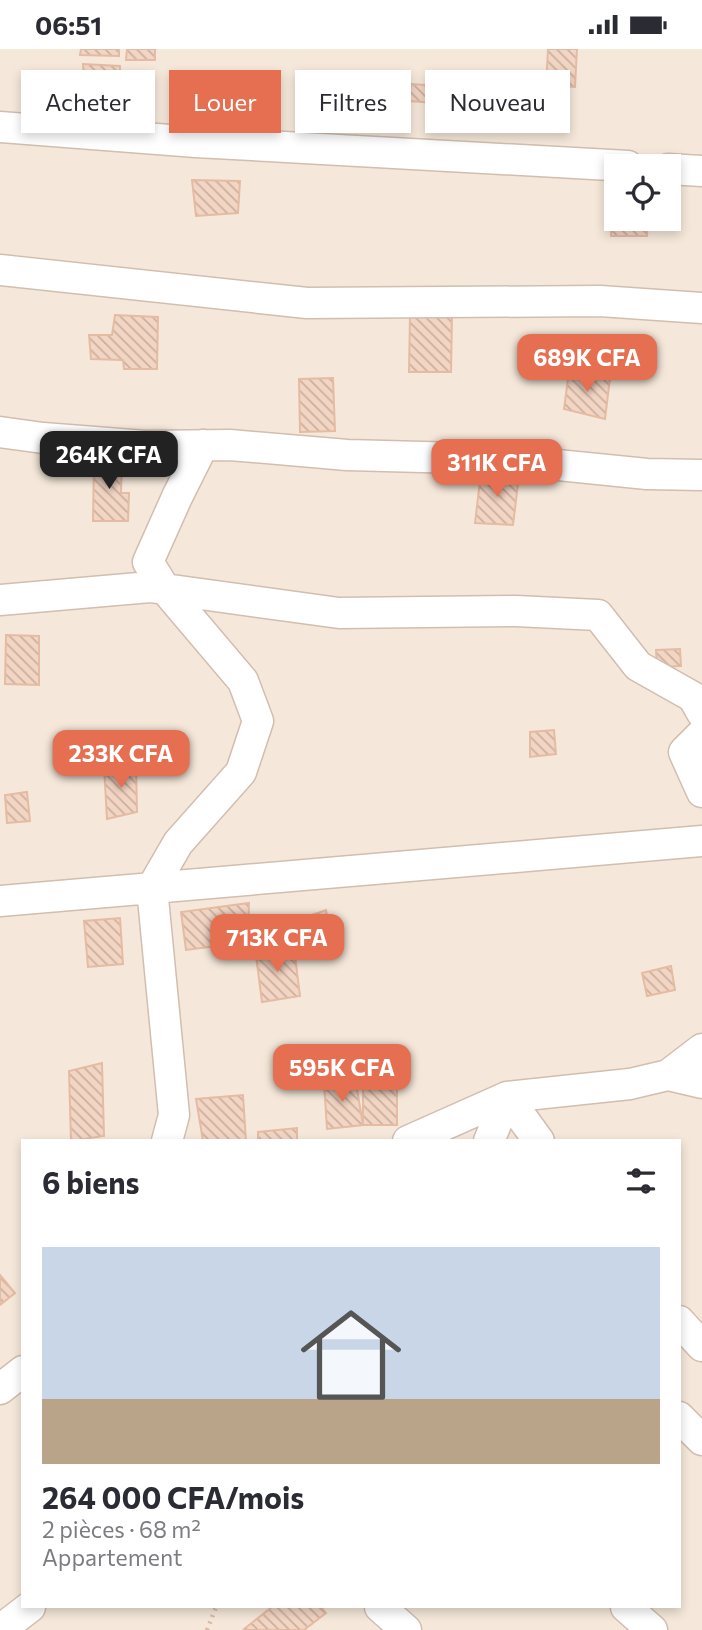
<!DOCTYPE html>
<html lang="fr">
<head>
<meta charset="utf-8">
<style>
	body { margin:0; font-family:Commissioner,sans-serif; background:#f7f7f7; color:#2b2b33; height:100vh; display:flex; flex-direction:column; font-size:26px; white-space:nowrap }
	* { box-sizing:border-box; margin:0 }
	p { font-size:23px; color:#7c7c81 }
	.icon { flex:none; width:38px; height:38px; fill:none; stroke:currentColor; stroke-width:2; stroke-linecap:round; stroke-linejoin:round }
	.map { position:relative; flex:1; overflow:hidden }
	.details { position:absolute; left:21px; top:1090px; width:660px; height:469px; display:flex; flex-direction:column; background:#fff; border-radius:0px; box-shadow:0 4px 10px #0003 }
	.details>* { flex:none }
	.top-card { position:absolute; left:21px; top:21px; width:662px; height:63px; display:flex; gap:14px }
	.fabs { position:absolute; left:604px; top:105px; display:grid; gap:14px }
	.fabs a { display:grid; place-items:center; width:77px; height:77px; border-radius:0px; background:#fff; box-shadow:0 4px 10px #0003; font-size:35px }
	.price { position:absolute; translate:-50% -60px; padding:0 16px; border-radius:14px; background:#e76f51; color:#fff; font-size:23px; line-height:46px; filter:drop-shadow(0 2px 4px #0008) }
	.price::after { content:''; position:absolute; left:50%; top:42px; width:21px; height:16px; margin-left:-10px; background:inherit; clip-path:polygon(0 0,100% 0,50% 100%) }
	.price.selected { background:#222; color:#fff }
	ul { padding:0; list-style:none }
	li { display:grid; align-content:center; gap:14px; height:371px; padding:0 21px }
	li span { display:grid; place-items:center; height:217px; border-radius:0px; color:#555 }
	li>.icon { margin-inline-start:auto }
	span .icon { width:126px; height:126px; fill:#fffc; stroke-width:1 }
	li b { font-size:30px }
	h2 { display:flex; justify-content:space-between; align-items:center; height:84px; padding:0 21px; font-size:30px }
	.pill { padding:0 24px; border-radius:0px; background:#fff; box-shadow:0 4px 10px #0003; font-size:24px; line-height:63px }
	.pill.selected { background:#e76f51; color:#fff }
	.status { display:flex; justify-content:space-between; align-items:center; height:49px; padding:0 35px; background:#fff; direction:ltr }
	.status svg { height:19px; fill:currentColor }
	.map>svg:first-child { display:block }
	.residential { fill:#f5e8da; fill-rule:evenodd }
	.building { fill:url(#building-back-hatch); stroke:#e6bba3; stroke-width:2 }
	.lines { fill:none; stroke-linecap:round; stroke-linejoin:round }
	.minor-casing { stroke:#d1beb0; stroke-width:33 }
	.path { stroke:#d9b8a5; stroke-width:4.5; stroke-dasharray:2 5; stroke-linecap:butt }
	.minor { stroke:#fff; stroke-width:30 }
</style>
</head>
<body>
<div class="status"><b>06:51</b><svg viewBox="0 0 49 12"><path d="M0 12V9h3v3zM5 12V6h3v6zM10 12V3h3v9zM15 12V0h3v12zM26 1h20v11H26zM47 4h2v5h-2z"/></svg></div>
<div class="map">
<svg width="702" height="1581" viewBox="0 0 702 1581">
	<defs>
		<pattern id="building-back-hatch" width="6" height="6" patternUnits="userSpaceOnUse" patternTransform="scale(1.75)"><rect width="6" height="6" fill="#f3d5c3"/><path d="M-1 5l2 2M0 0l6 6M5-1l2 2" fill="none" stroke="#cab0a1"/></pattern>
	</defs>
	<rect width="100%" height="100%" fill="#fdf6ec"/>
	<path class="residential" d="M0,0H702V1581H0ZM616,117H668V170H616ZM23,1092H679V1558H23Z"/>
	<path class="building" d="M81,0H119V7L80,6Z
		M127,0H155V11H126Z
		M548,0H577L575,38L546,36Z
		M83,15L120,17V79L86,80Z
		M411,35L438,37L435,54L409,52Z
		M192,131L240,132L238,164L196,167Z
		M613,137H616V170H648L647,187H611Z
		M115,266L158,268L157,320H124L123,311L91,310L89,286H112Z
		M410,267H452L451,323H409Z
		M569,322L610,329L605,370L564,360Z
		M333,329L335,382L300,383L299,330Z
		M94,408L122,409L121,444H129L128,472H93Z
		M481,423L519,427L513,476L475,474Z
		M6,586L39,587V636L5,635Z
		M680,600L681,617L657,618L656,601Z
		M554,681L556,705L530,708V683Z
		M136,714L137,763L107,770L104,718Z
		M27,743L30,772L7,774L5,746Z
		M249,854L248,893L186,901L181,863Z
		M326,861L330,889L301,892L300,870Z
		M120,869L123,915L88,918L84,872Z
		M255,899H294L300,947L262,953Z
		M671,917L675,941L647,947L642,924Z
		M102,1014L104,1087L71,1092L69,1022Z
		M363,1017H397V1076H363Z
		M355,1028L363,1076L327,1080L324,1034Z
		M243,1046L246,1092H203L196,1050Z
		M297,1079V1092H258V1083Z
		M0,1226L15,1244L0,1256Z
		M272,1558H321L326,1564L304,1581H245L244,1580Z"/>
	<g class="lines">
		<g class="minor-casing">
			<path id="minor" d="M0,78L196,93L628,117
				M668,120L702,122
				M0,221L307,254L600,252L702,259
				M0,383L43,389L145,397L230,396L347,406L498,410L647,425L702,426
				M0,551L150,538L339,564L516,562L598,566L638,617L693,648L702,664
				M702,685L684,703L702,743
				M0,852L702,792
				M668,1026L702,1000
				M507,1048L539,1092
				M167,1092L174,1066L152,839L178,794L241,723L258,672L243,632L165,540L148,513L177,448L203,396
				M408,1092L507,1048L630,1035L668,1026L702,1034
				M489,1092L507,1048
				M679,1272L702,1297
				M0,1340L23,1322
				M679,1368L702,1391
				M380,1558L406,1581
				M626,1558L652,1581
				M0,1581L30,1558"/>
		</g>
		<path class="path" d="M207,1581L216,1558"/>
		<use href="#minor" class="minor"/>
	</g>
</svg>
<div class="fabs">
<a><svg class="icon" aria-label="locate" viewBox="0 0 24 24"><circle cx="12" cy="12" r="6"/><path d="M12 2v4M12 18v4M2 12h4M18 12h4"/></svg></a>
</div>
<b class="price" style="left:587px;top:345px">689K CFA</b>
<b class="price selected" style="left:109px;top:442px">264K CFA</b>
<b class="price" style="left:497px;top:450px">311K CFA</b>
<b class="price" style="left:121px;top:741px">233K CFA</b>
<b class="price" style="left:277px;top:925px">713K CFA</b>
<b class="price" style="left:342px;top:1055px">595K CFA</b>
<div class="top-card">
<a class="pill">Acheter</a>
<a class="pill selected">Louer</a>
<a class="pill">Filtres</a>
<a class="pill">Nouveau</a>
</div>
<section class="details">
<h2>6 biens<svg class="icon" aria-label="filters" viewBox="0 0 24 24"><path d="M4 7h16M4 17h16"/><circle cx="9" cy="7" r="2"/><circle cx="15" cy="17" r="2"/></svg></h2>
<ul>
<li><span style="background:linear-gradient(#c9d6e8 70%,#b9a48a 0)"><svg class="icon" aria-label="home" viewBox="0 0 24 24"><path d="M3 11l9-7 9 7M6 9v11h12V9"/></svg></span><div><b>264 000 CFA/mois</b><p>2 pièces · 68 m²</p><p>Appartement</p></div></li>
</ul>
</section>
</div>
</body>
</html>
